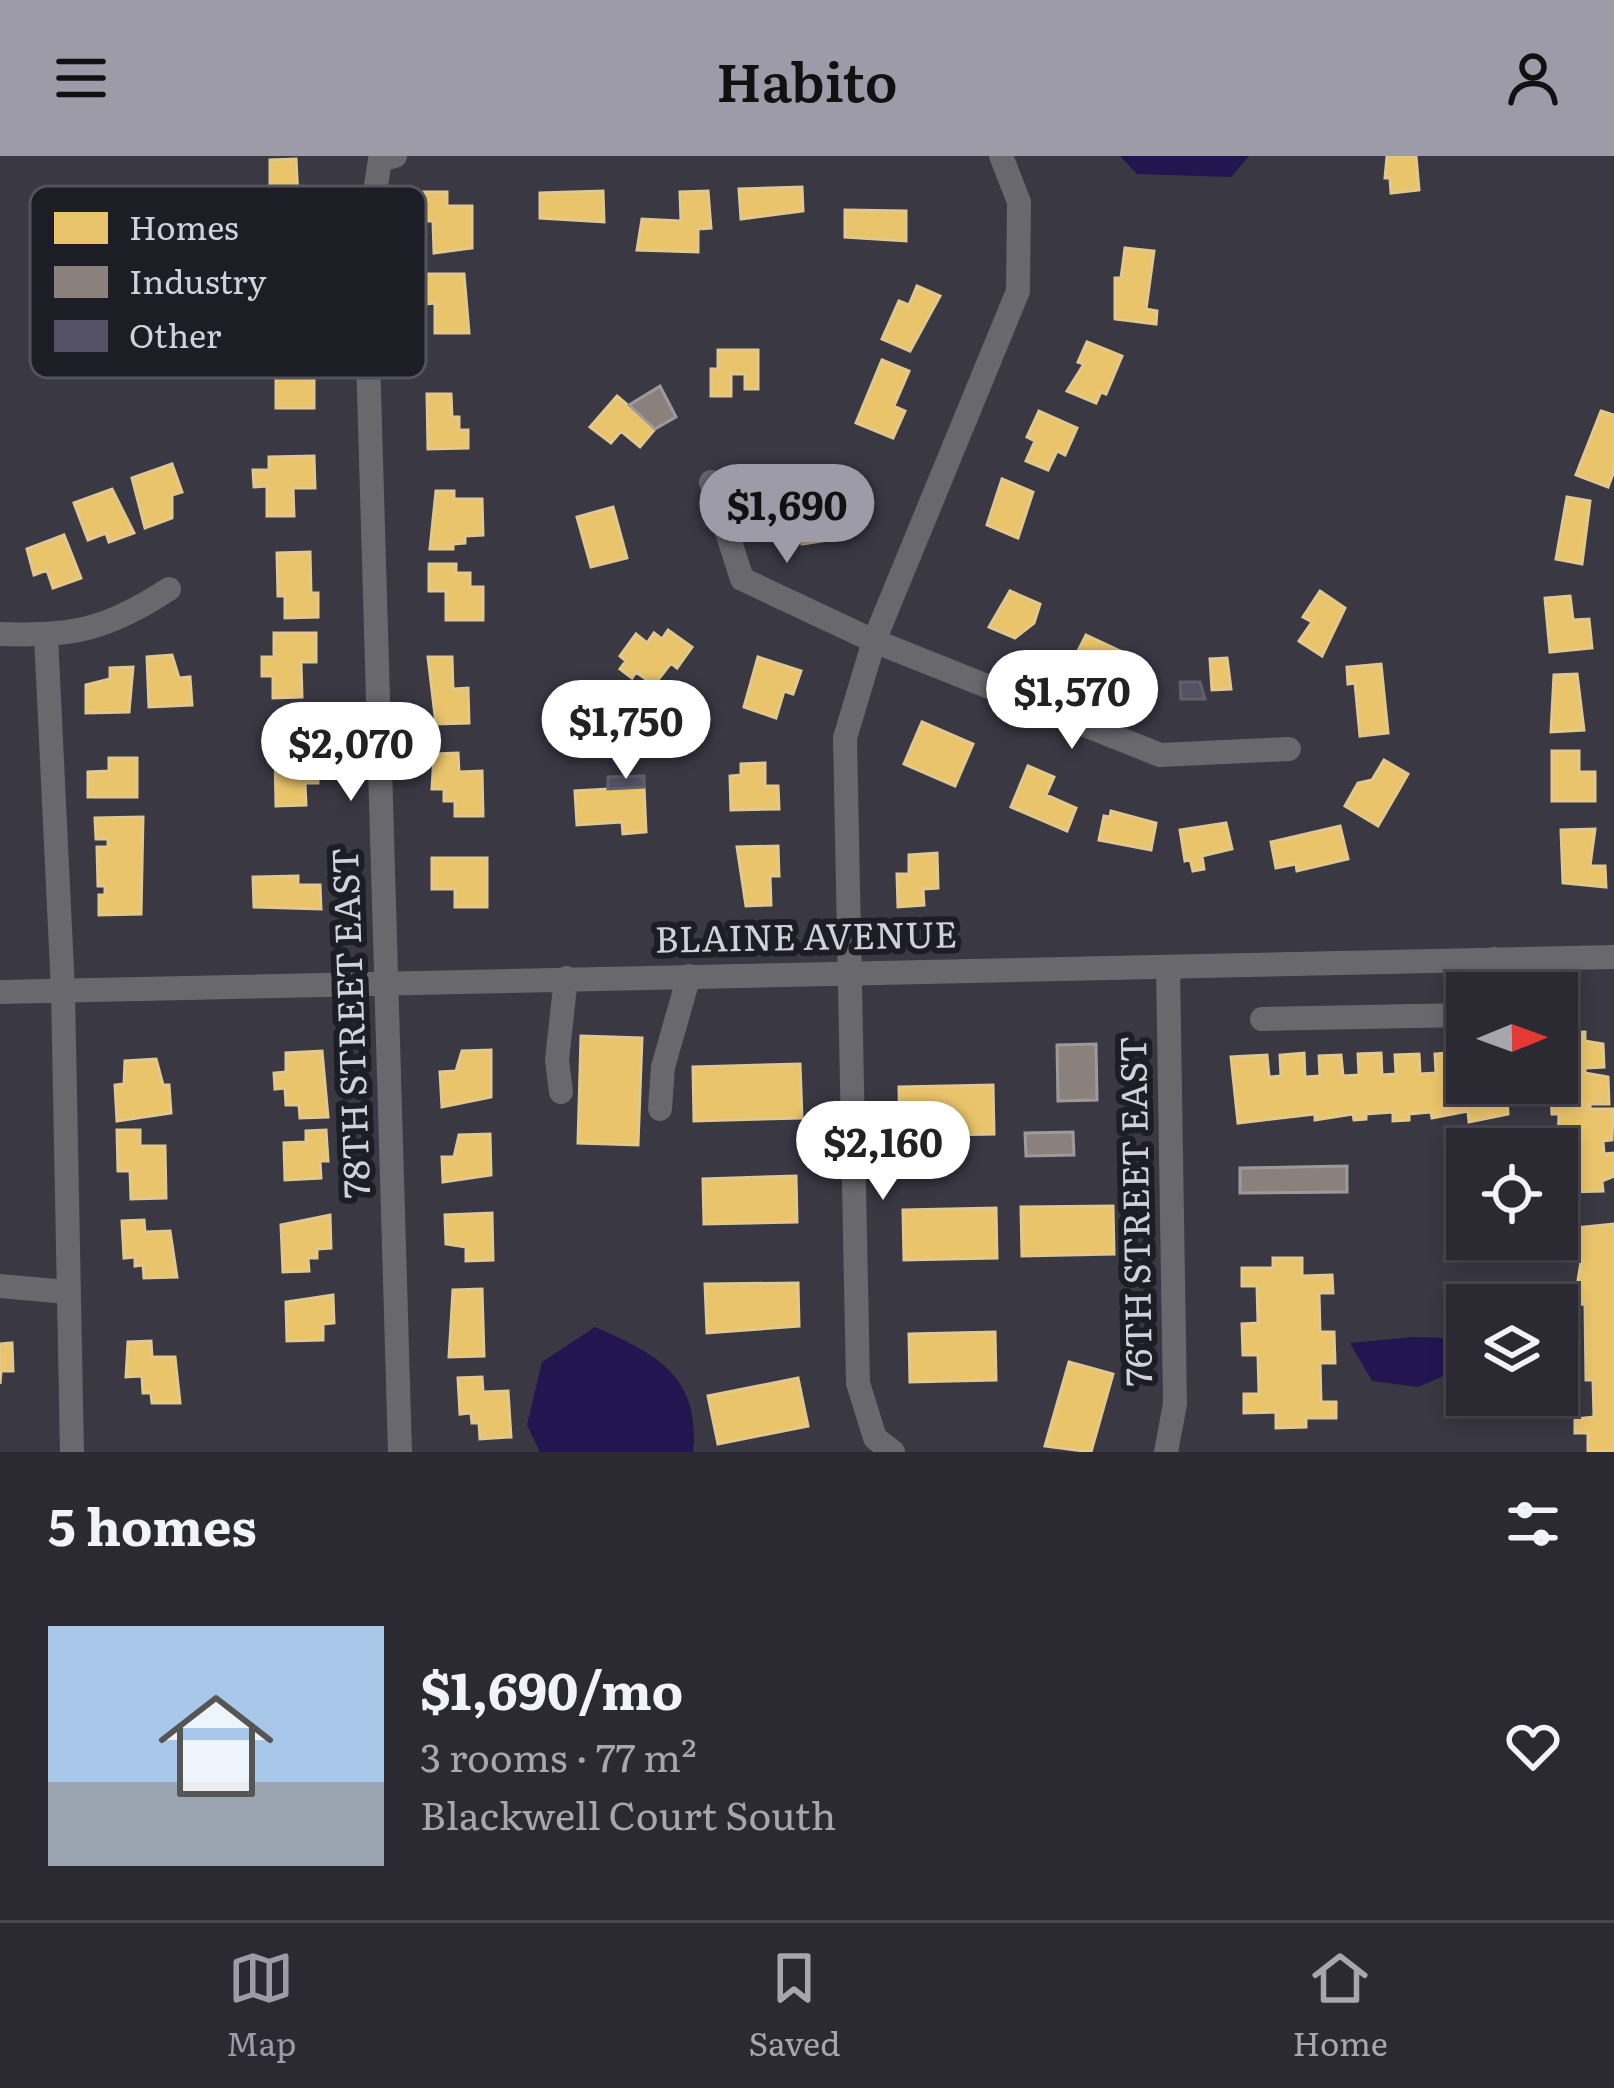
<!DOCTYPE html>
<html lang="en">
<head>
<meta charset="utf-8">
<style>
	body { margin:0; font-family:Literata,serif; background:#37363e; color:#f1f3f6; height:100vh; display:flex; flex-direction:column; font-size:45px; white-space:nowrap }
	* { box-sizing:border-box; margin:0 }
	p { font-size:39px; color:#a6a7ac }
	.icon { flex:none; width:66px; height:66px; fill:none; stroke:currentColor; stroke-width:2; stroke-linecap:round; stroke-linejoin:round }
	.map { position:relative; height:1296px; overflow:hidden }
	.details { display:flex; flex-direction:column; background:#2b2a32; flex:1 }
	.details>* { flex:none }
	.needle { width:78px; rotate:89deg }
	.controls { position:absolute; left:1446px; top:816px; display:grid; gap:24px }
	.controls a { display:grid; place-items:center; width:132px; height:132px; border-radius:0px; background:#2b2a32; box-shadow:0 6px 18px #0003,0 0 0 3px #47464d; font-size:60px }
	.price { position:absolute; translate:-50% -102px; padding:0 27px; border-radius:42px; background:#fff; color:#222; font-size:39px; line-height:78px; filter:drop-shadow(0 3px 6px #0008) }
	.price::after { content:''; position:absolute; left:50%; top:72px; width:36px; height:27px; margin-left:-18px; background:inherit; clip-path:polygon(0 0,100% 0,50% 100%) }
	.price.active { background:#9c9ba7; color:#111 }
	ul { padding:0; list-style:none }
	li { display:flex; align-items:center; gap:36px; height:300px; padding:0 48px }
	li+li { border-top:3px solid #47464d }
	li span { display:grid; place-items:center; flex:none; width:336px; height:240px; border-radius:0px; color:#555 }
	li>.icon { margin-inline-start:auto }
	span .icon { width:144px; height:144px; fill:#fffc; stroke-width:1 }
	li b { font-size:51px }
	h2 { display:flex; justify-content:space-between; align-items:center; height:144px; padding:0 48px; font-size:51px }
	header { display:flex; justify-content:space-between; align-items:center; height:156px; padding:0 48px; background:#9c9ba7; color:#111; font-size:54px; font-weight:600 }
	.menu { display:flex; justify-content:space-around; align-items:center; height:168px; border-top:3px solid #47464d; background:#2b2a32; font-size:33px; color:#a6a7ac }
	.menu a { display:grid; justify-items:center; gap:6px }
	.menu .active { color:#9c9ba7 }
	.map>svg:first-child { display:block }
	.water { fill:#221550 }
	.homes { fill:#e9c46a; stroke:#e2c88c; stroke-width:3 }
	.industry { fill:#8a817c; stroke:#9f9999; stroke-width:3 }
	.building { fill:#535163; stroke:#616069; stroke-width:3 }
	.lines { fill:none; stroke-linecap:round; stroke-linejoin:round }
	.minor { stroke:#68686d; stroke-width:24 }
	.labels { text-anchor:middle; stroke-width:12; stroke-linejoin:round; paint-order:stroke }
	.street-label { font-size:36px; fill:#d1d1dd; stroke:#1d1d26 }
	.key { fill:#1d1d26; stroke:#53535d; stroke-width:3 }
	.key-label { font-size:33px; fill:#d1d1dd }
</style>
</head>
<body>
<header><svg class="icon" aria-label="menu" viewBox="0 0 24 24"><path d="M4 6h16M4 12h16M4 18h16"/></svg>Habito<svg class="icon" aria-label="person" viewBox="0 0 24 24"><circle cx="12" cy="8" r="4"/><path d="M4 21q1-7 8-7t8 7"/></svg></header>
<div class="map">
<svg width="1614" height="1296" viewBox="0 0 1614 1296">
	<rect width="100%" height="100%" fill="#393843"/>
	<path class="water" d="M1120,0H1249L1231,21L1137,18Z
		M595,1171C656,1198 701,1220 693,1296H540L527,1269L542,1206Z
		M1413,1181L1447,1182L1467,1193V1210L1418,1231L1372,1225L1350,1187Z"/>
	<path class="homes" d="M1387,0H1416L1419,34L1391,37L1390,22H1385Z
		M296,3L298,41H308L309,71L270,72V4Z
		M802,31L803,55L741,63L739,33Z
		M603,35L604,66L540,62V37Z
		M708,35L711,72L698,73V96L637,94L642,63L681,65L680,36Z
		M423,36H447V50H472V92L434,97L433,65H424Z
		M845,54L906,55V85L845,81Z
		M1125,92L1154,95L1146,153L1157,155L1156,168L1115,163V122H1121Z
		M425,118H464L469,177H435V147L425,148Z
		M917,130L940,140L910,195L882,183L899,145L909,149Z
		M1087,186L1122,200L1106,238L1101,236L1096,247L1067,235L1084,208L1078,206Z
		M718,194H758V233H745V218H731V240H711V213H718Z
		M276,203L305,206V223H314V252H276Z
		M882,204L909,215L894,250L905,255L893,282L856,267Z
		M427,238H451L452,261H459V274H468V292L428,293Z
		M617,240L655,273L640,291L621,275L611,287L590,271Z
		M1039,255L1077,272L1065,299L1057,295L1048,314L1026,305L1035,285L1027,281Z
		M1601,255L1614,259V315L1608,331L1576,319Z
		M314,300L315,332H293L294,360H267V330L254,331L253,314H269V301Z
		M172,308L182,336L172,339V362L145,372L132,322Z
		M841,317L848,381L802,388L797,364L809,362L803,323Z
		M1002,323L1033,336L1018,382L987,369Z
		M112,333L134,377L109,386L106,377L88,384L74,347Z
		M436,335H454V343H482L483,379L465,380V387L453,388V393H430Z
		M1567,341L1590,345L1582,408L1556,403Z
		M613,351L627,402L591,411L577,361Z
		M64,379L81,422L53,432L47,414L34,419L27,393Z
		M310,396L311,437H318V461L285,462V440H278L277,397Z
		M429,408H456V417H470V431H483V464H446V435H429Z
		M1010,435L1040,448L1034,467L1015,482L989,471Z
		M1320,435L1345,452L1322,500L1299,485L1312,466L1303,461Z
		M1570,440L1573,464L1589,463L1592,492L1550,496L1545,442Z
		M668,474L692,491L677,512L671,507L654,529L636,516L632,522L620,513L626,505L620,500L636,478L647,487L654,477L662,483Z
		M274,477H316V506H301L302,541L273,542V520H262V501H274Z
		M1086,479L1146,507L1135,531L1090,516L1094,508L1076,499Z
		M172,499L179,522L190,521L192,549L149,551L147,501Z
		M428,501H452L453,533L468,532L469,567L436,568Z
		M758,501L801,515L793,538L784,535L776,562L744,551Z
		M1227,502L1231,533L1212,534L1210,503Z
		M1381,508L1388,577L1360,580L1355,527L1348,528L1347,511Z
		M133,511L129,556L86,557V529L110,523V512Z
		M1577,518L1584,574L1551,576L1554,519Z
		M922,566L973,588L955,630L904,608Z
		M1552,595H1579V616H1595V645H1552Z
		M275,596H317L318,627H305L306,649L276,650Z
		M458,597L459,616L482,615L483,660H455V645H444V633H432L434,598Z
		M109,602H137V641H88V616L109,615Z
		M1384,604L1408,618L1378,670L1345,650L1358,627L1372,624Z
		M765,607V630H778L779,653L731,654L730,620L741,619V608Z
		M1028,610L1054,621L1046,639L1076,652L1067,675L1011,651Z
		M644,631L646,676L623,678L622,666L577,669L575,635Z
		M1111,655L1156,667L1151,694L1099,684L1104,660L1110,661Z
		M143,661L141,758L99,759V739H105V730H98L97,691H108V683H96L95,662Z
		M1226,667L1232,693L1202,700L1204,713L1193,715L1190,703L1185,705L1180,674Z
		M1340,670L1348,703L1297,715L1296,708L1276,712L1271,686Z
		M1595,673L1590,710H1605L1606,731L1563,727L1561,674Z
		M778,690L779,720H770L771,749L746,750L737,691Z
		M937,697L938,732L923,733L924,749L898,751L897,718H909V699Z
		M432,702H487V751H455V733H432Z
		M298,720V729H320L321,753L254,751L253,721Z
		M1585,876V885L1603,888L1604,911L1585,912V917L1608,921L1609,948H1590V953H1613L1612,984L1603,985L1604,998L1614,997V1020L1602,1025L1603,1035L1568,1036L1567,1017H1557L1559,958H1552L1551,939L1540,940L1539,927H1557V877Z
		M581,880L642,882L638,989L578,987Z
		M491,894V941L442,951L440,916L456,915L462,895Z
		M322,895L328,961L300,962L299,949H286L285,932L275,933L274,917L286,916V897Z
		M1457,896L1458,915H1467V927H1506L1508,958L1469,966L1468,955L1432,962L1431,956L1409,958V964L1393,965V956L1366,958V963L1354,964L1353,958L1315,964V958L1238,967L1231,901L1267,899L1269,921L1281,920L1280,899L1304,897L1305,921L1320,920L1319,900L1341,899L1343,920L1359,919L1358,898L1381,897L1382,919L1396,918L1395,899L1419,898L1420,918L1436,917L1435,898Z
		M156,903L163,929H169L171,957L117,965L115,929L124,928L125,905Z
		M800,908L802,962L694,965L693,911Z
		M993,929L994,978L900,980L899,931Z
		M117,974H140V990H165L166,1042L131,1043L130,1015H118Z
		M326,974L328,1005H320L321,1022L285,1024L284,987L306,986V975Z
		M490,978L491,1019L443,1026L442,1001H454L459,979Z
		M796,1020L797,1066L704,1068L703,1023Z
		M1113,1050L1114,1098L1022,1100L1021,1051Z
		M996,1052L997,1102L904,1104L903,1054Z
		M492,1057L493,1104L466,1105V1091L446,1088L445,1059Z
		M330,1059L331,1092L317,1093V1102H308L309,1115L283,1116L281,1069Z
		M144,1064L145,1076L170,1075L177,1121L144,1122L143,1109L135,1110V1101L124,1102L122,1065Z
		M1614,1068V1296H1588V1277H1575V1263L1594,1261L1593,1224H1586L1585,1148L1574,1149L1581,1106L1574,1072Z
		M1273,1102H1302V1120L1332,1119L1333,1137H1319L1320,1176H1334L1335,1207H1320L1321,1246H1336V1262H1306V1271L1276,1272V1256L1244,1257V1238H1259L1258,1199H1243L1242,1168L1258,1167L1257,1130H1242V1112H1273Z
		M798,1127L799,1170L707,1177L705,1128Z
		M482,1133L484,1200L449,1201L453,1134Z
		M333,1139L334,1167L323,1168V1184L287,1185L286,1146Z
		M995,1176L996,1224L910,1226L909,1178Z
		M151,1185L152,1201H175L180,1247H152L151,1237H143L142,1220L126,1221L128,1186Z
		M12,1187L13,1215H1L0,1228V1188Z
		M1069,1206L1113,1218L1091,1296L1045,1290Z
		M482,1221L483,1236L508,1235L511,1281L480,1283L479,1267H472L471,1257L460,1258L458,1222Z
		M798,1222L808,1270L718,1288L708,1240Z"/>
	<path class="industry" d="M660,230L676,261L655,273L629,249Z
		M1096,888L1097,944L1058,945L1057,889Z
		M1073,976L1074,999L1026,1000L1025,977Z
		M1347,1010V1036L1240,1037V1012Z"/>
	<path class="building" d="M1180,526H1200L1205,543H1181Z
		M644,620V631L608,633V621Z"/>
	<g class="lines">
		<path class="minor" d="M395,0L380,4L365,98L400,1296
			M711,326L742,423L874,485L1160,599L1289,593
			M0,478C73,481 108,473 169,433
			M46,480L63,835L72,1296
			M0,836L1614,801
			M1489,837L1493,803
			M1262,863L1467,859
			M561,936L557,904L566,822
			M660,953L663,911L689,820
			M0,1130L67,1136
			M893,1296L875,1282L858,1227L845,582L874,485L1018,135L1019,46L1001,0
			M1166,1296L1175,1248L1168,811"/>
	</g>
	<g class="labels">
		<g class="street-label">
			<text transform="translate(806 781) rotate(-1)" y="13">BLAINE AVENUE</text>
			<text transform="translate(351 867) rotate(-92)" y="13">78TH STREET EAST</text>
			<text transform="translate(1136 1055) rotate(-91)" y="13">76TH STREET EAST</text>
		</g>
	</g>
	<rect x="30" y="30" width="396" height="192" rx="18" class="key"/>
	<rect x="54" y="56" width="54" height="32" fill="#e9c46a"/>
	<rect x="54" y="110" width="54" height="32" fill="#8a817c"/>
	<rect x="54" y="164" width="54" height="32" fill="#535163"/>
	<g class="key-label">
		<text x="129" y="84">Homes</text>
		<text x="129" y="138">Industry</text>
		<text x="129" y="192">Other</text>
	</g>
</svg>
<div class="controls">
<a><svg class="needle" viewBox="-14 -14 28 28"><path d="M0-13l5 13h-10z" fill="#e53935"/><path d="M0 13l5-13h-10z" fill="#a6a7ac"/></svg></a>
<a><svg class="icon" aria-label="locate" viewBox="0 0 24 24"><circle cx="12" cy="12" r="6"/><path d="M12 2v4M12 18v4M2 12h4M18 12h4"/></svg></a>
<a><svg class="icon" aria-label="layers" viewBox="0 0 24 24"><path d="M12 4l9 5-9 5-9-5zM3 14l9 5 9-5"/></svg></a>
</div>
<b class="price active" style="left:787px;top:410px">$1,690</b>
<b class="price" style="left:1072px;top:596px">$1,570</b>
<b class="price" style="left:626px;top:626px">$1,750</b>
<b class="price" style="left:351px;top:648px">$2,070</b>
<b class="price" style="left:883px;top:1047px">$2,160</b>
</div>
<section class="details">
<h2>5 homes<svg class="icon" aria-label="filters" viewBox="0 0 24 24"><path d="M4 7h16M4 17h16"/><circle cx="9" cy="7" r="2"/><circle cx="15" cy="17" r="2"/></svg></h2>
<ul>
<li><span style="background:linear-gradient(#a9c7e8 65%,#9aa5b1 0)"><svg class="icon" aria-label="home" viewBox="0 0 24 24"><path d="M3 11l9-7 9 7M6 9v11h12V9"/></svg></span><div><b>$1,690/mo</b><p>3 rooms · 77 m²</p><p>Blackwell Court South</p></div><svg class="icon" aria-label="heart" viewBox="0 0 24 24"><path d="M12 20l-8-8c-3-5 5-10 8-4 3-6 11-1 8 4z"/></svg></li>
</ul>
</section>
<nav class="menu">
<a class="active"><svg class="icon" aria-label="map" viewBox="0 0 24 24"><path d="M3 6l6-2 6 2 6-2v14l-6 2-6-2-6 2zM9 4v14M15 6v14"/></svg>Map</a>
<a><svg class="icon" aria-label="saved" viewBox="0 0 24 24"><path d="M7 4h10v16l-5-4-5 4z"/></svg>Saved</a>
<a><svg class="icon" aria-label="home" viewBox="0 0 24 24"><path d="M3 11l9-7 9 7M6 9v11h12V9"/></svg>Home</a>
</nav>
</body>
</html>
